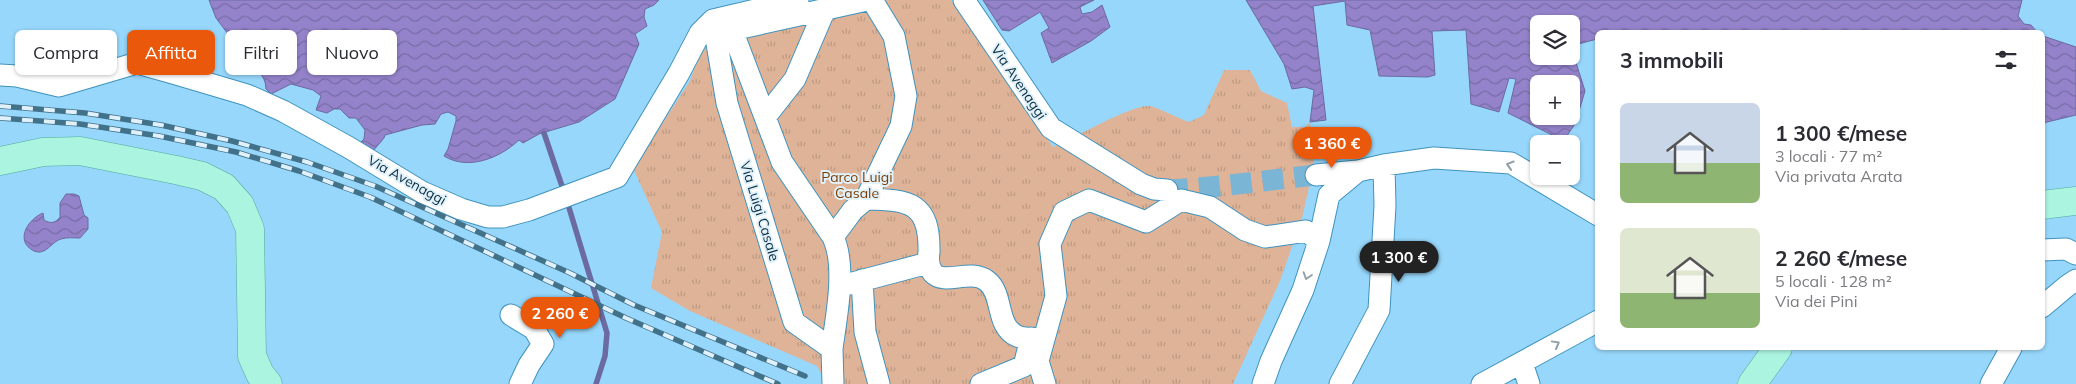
<!DOCTYPE html>
<html lang="it">
<head>
<meta charset="utf-8">
<style>
	body { margin:0; font-family:Mulish,sans-serif; background:#f2f2f3; color:#2b2b33; height:100vh; display:flex; flex-direction:column; font-size:19px; white-space:nowrap }
	* { box-sizing:border-box; margin:0 }
	p { font-size:16px; color:#7c7c81 }
	.icon { flex:none; width:28px; height:28px; fill:none; stroke:currentColor; stroke-width:2; stroke-linecap:round; stroke-linejoin:round }
	.map { position:relative; flex:1; overflow:hidden }
	.panel { position:absolute; left:1595px; top:30px; width:450px; height:320px; display:flex; flex-direction:column; background:#fff; border-radius:8px; box-shadow:0 1px 4px #0004 }
	.panel>* { flex:none }
	.banner { position:absolute; left:15px; top:30px; width:475px; height:45px; display:flex; gap:10px }
	.tools { position:absolute; left:1530px; top:15px; display:grid; gap:10px }
	.tools a { display:grid; place-items:center; width:50px; height:50px; border-radius:8px; background:#fff; box-shadow:0 1px 4px #0004; font-size:25px }
	.price { position:absolute; translate:-50% -42px; padding:0 11px; border-radius:18px; background:#ea580c; color:#fff; font-size:16px; line-height:32px; filter:drop-shadow(0 1px 2px #0008) }
	.price::after { content:''; position:absolute; left:50%; top:30px; width:15px; height:11px; margin-left:-8px; background:inherit; clip-path:polygon(0 0,100% 0,50% 100%) }
	.price.selected { background:#222; color:#fff }
	ul { padding:0; list-style:none }
	li { display:flex; align-items:center; gap:15px; height:125px; padding:0 25px }
	li span { display:grid; place-items:center; flex:none; width:140px; height:100px; border-radius:8px; color:#555 }
	li>.icon { margin-inline-start:auto }
	span .icon { width:60px; height:60px; fill:#fffc; stroke-width:1 }
	li b { font-size:21px }
	h2 { display:flex; justify-content:space-between; align-items:center; height:60px; padding:0 25px; font-size:21px }
	.pill { padding:0 18px; border-radius:8px; background:#fff; box-shadow:0 1px 4px #0004; font-size:18px; line-height:45px }
	.pill.selected { background:#ea580c; color:#fff }
	.map>svg:first-child { display:block }
	.park { fill:url(#park-tufts) }
	.water { fill:url(#water-waves); stroke:#6b6aa1; fill-rule:evenodd }
	.lines { fill:none; stroke-linecap:round; stroke-linejoin:round }
	.stream { stroke:#6b6aa1; stroke-width:5.5 }
	.street-tunnel { stroke:#7bb5d6; stroke-width:21; stroke-dasharray:21 11; stroke-linecap:butt }
	.street-casing { stroke:#3f93be; stroke-width:23 }
	.primary-casing { stroke:#4daa9b; stroke-width:29 }
	.street { stroke:#fff; stroke-width:21 }
	.primary { stroke:#aaf4e0; stroke-width:28 }
	.rail-casing { stroke:#42718a; stroke-width:5.5 }
	.rail { stroke:#e1f1fa; stroke-width:4; stroke-dasharray:11; stroke-linecap:butt }
	.oneway { stroke:#91a1aa }
	.labels { text-anchor:middle; stroke-width:4; stroke-linejoin:round; paint-order:stroke }
	.street-label { font-size:14px; fill:#0b2f41; stroke:#e1f1fa }
	.park-label { font-size:14px; fill:#7d3d02; stroke:#e1f1fa }
</style>
</head>
<body>
<div class="map">
<svg width="2076" height="384" viewBox="0 0 2076 384">
	<defs>
		<pattern id="park-tufts" width="24" height="20" patternUnits="userSpaceOnUse" patternTransform="scale(1.25)"><rect width="24" height="20" fill="#dfb397"/><path d="M3 7l-1-3M5 7V3M7 7l1-3M15 17l-1-3M17 17v-4M19 17l1-3" fill="none" stroke="#be9a83"/></pattern>
		<pattern id="water-waves" width="16" height="10" patternUnits="userSpaceOnUse" patternTransform="scale(1.25)"><rect width="16" height="10" fill="#9483ca"/><path d="M0 5q4-4 8 0t8 0" fill="none" stroke="#776ca6"/></pattern>
	</defs>
	<rect width="100%" height="100%" fill="#97d7fb"/>
	<path class="park" d="M848,0H951L1053,147C1075,138 1130,105 1149,106C1157,107 1180,119 1189,122L1204,115L1224,70H1250L1261,91L1287,103L1292,127H1305L1310,122L1314,165L1302,218L1280,281L1233,384H827L817,366L690,311L651,288L662,232L633,168L690,81L706,36Z"/>
	<path class="water" d="M209,0H659L654,5L645,9L644,17L647,26L635,34L639,44L615,99L579,122L539,134L523,143L519,140C500,158 468,171 444,156L448,149L456,121V116L448,112L441,114L435,124L422,125L385,135L384,138L373,151L360,143L364,139L365,130L356,118H349L340,109H334L327,113L316,110L321,96L313,90L291,84L271,94L266,89C266,75 255,67 243,62L228,34L216,18Z
		M983,0H1094L1080,7L1082,14L1092,12L1102,5L1110,27L1091,41L1052,63L1041,33L1049,28L1040,12L1009,31L1002,30Z
		M1246,0H2022L2018,16L2024,24L2031,25L2037,32H1598L1597,39L1571,46V24H1539V56H1571V47L1585,91L1575,124L1566,137L1558,138L1508,113L1516,79L1509,78L1499,112L1471,104L1466,30L1432,31L1435,75L1428,77L1379,76L1370,30L1347,25L1345,1L1313,6L1326,120L1310,122L1314,90L1305,87L1292,89L1284,64ZM1539,84H1571V116H1539Z
		M2043,36L2076,47V115L2043,123Z
		M66,194H74L79,196L84,215L88,218V229L80,238C74,238 67,237 61,239C51,242 46,256 34,251C14,241 28,219 43,213L44,220C50,224 56,223 60,217V203Z"/>
	<g class="lines">
		<path class="stream" d="M544,133L564,192
			M567,201L607,333L605,356L596,384"/>
		<path class="street-tunnel" d="M1167,190C1217,188 1266,180 1316,175"/>
		<g class="street-casing">
			<path id="street" d="M872,0L894,36L906,96L901,126L866,199C909,200 930,202 929,252C928,259 928,267 933,273C945,286 970,268 987,281C1004,294 995,326 1017,336C1024,339 1035,338 1043,339
				M964,0L1051,128L1141,184L1154,189L1167,190
				M713,20L727,103L794,322L832,349L833,384
				M0,75L17,76L59,86L137,63L176,74L247,95L283,111L348,147L422,192L461,209L488,217H503L529,210L617,177L679,73L700,33L713,20L798,0
				M766,116L795,79L825,9
				M1316,175L1358,171L1384,165L1434,158L1511,163L1598,215
				M833,237L853,210L866,199
				M2042,250L2066,249L2076,254
				M862,280L865,332L879,384
				M849,284L928,263
				M2042,307L2067,286L2076,280
				M511,315L534,329L543,344L529,365L520,384
				M832,349C836,317 847,267 833,237L782,162L732,30L867,0
				M1522,363L1529,384
				M981,384L1024,366L1031,338
				M1045,384L1038,361L1056,296L1050,244L1064,212L1089,200L1146,222L1181,200L1210,207L1245,230L1265,237L1306,231L1319,241
				M1263,384L1271,361L1303,290L1319,241L1329,195L1358,171
				M1340,384L1379,310L1385,206L1384,165
				M1482,384L1598,321
				M1991,384L2011,348"/>
		</g>
		<g class="primary-casing">
			<path id="primary" d="M0,161L43,152L80,151L176,170L202,176L224,187L240,205L250,229L252,356L260,374L268,384
				M2042,205L2076,201
				M1752,384L1778,348"/>
		</g>
		<use href="#street" class="street"/>
		<use href="#primary" class="primary"/>
		<g class="rail-casing">
			<path id="rail" d="M0,106L85,113L161,125L232,141L307,162L375,186L570,273L634,305L805,376
				M0,118L80,124L159,136L236,152L299,171L370,197L626,318L778,384"/>
		</g>
		<use href="#rail" class="rail"/>
	</g>
	<defs><path id="oneway-chevron" d="M-2-3.5L2.5 0L-2 3.5" fill="none" stroke-width="1.6" stroke-linecap="round" stroke-linejoin="round" transform="scale(1.25)"/></defs>
	<g class="oneway">
		<use href="#oneway-chevron" transform="translate(1510 165) rotate(-163)"/>
		<use href="#oneway-chevron" transform="translate(1307 276) rotate(108)"/>
		<use href="#oneway-chevron" transform="translate(1556 344) rotate(-29)"/>
	</g>
	<g class="labels">
		<g class="street-label">
			<text transform="translate(1019 82) rotate(56)" y="5">Via Avenaggi</text>
			<text transform="translate(407 180) rotate(29)" y="5">Via Avenaggi</text>
			<text transform="translate(760 211) rotate(73)" y="5">Via Luigi Casale</text>
		</g>
		<g class="park-label">
			<text x="857" y="182">Parco Luigi<tspan x="857" dy="16">Casale</tspan></text>
		</g>
	</g>
</svg>
<div class="tools">
<a><svg class="icon" aria-label="layers" viewBox="0 0 24 24"><path d="M12 4l9 5-9 5-9-5zM3 14l9 5 9-5"/></svg></a>
<a>+</a>
<a>−</a>
</div>
<b class="price" style="left:1332px;top:169px">1 360 €</b>
<b class="price selected" style="left:1399px;top:283px">1 300 €</b>
<b class="price" style="left:560px;top:339px">2 260 €</b>
<div class="banner">
<a class="pill">Compra</a>
<a class="pill selected">Affitta</a>
<a class="pill">Filtri</a>
<a class="pill">Nuovo</a>
</div>
<section class="panel">
<h2>3 immobili<svg class="icon" aria-label="filters" viewBox="0 0 24 24"><path d="M4 7h16M4 17h16"/><circle cx="9" cy="7" r="2"/><circle cx="15" cy="17" r="2"/></svg></h2>
<ul>
<li><span style="background:linear-gradient(#c9d6e8 60%,#8fb573 0)"><svg class="icon" aria-label="home" viewBox="0 0 24 24"><path d="M3 11l9-7 9 7M6 9v11h12V9"/></svg></span><div><b>1 300 €/mese</b><p>3 locali · 77 m²</p><p>Via privata Arata</p></div></li>
<li><span style="background:linear-gradient(#dfe7d0 65%,#8fb573 0)"><svg class="icon" aria-label="home" viewBox="0 0 24 24"><path d="M3 11l9-7 9 7M6 9v11h12V9"/></svg></span><div><b>2 260 €/mese</b><p>5 locali · 128 m²</p><p>Via dei Pini</p></div></li>
</ul>
</section>
</div>
</body>
</html>
